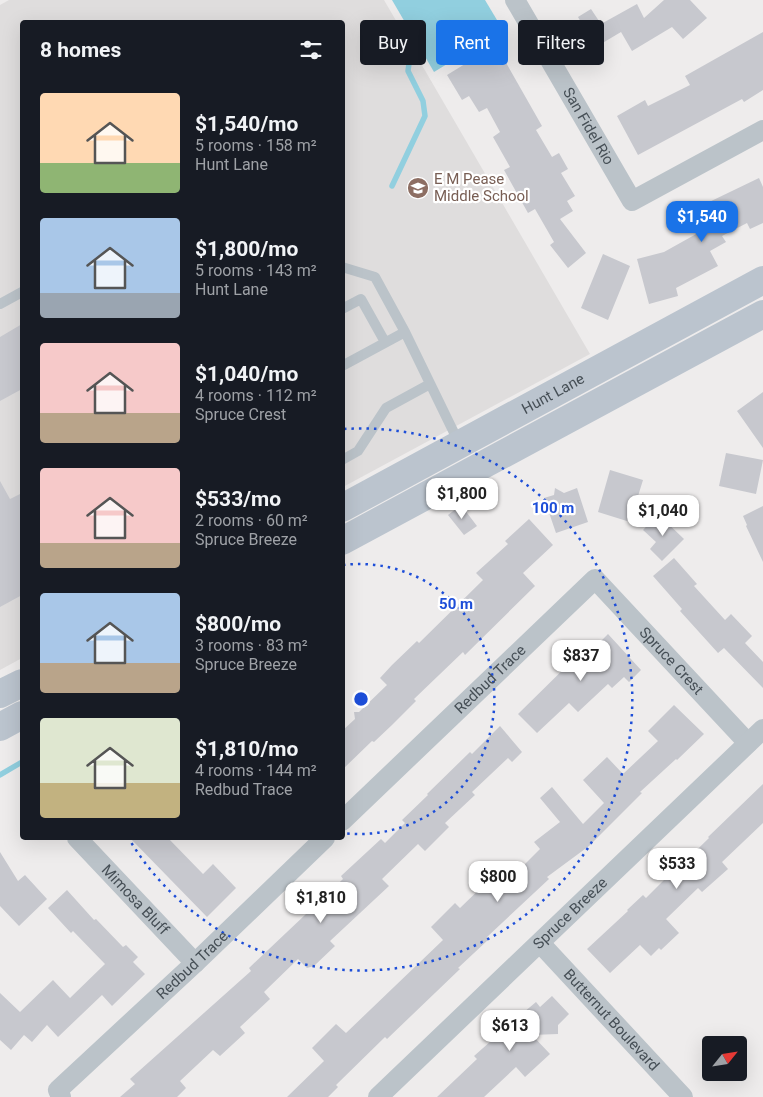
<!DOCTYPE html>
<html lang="en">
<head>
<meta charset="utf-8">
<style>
	body { margin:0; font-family:Roboto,sans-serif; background:#20242c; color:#f1f3f6; height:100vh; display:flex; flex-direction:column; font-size:19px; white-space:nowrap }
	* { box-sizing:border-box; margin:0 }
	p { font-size:16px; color:#9ea1a6 }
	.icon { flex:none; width:28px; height:28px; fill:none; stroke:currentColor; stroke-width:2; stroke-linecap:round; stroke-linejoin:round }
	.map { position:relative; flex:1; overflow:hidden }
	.panel { position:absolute; left:20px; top:20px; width:325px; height:820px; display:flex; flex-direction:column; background:#171b24; border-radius:5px; box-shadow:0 5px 20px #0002 }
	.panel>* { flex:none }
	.guide { position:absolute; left:360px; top:20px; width:328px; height:45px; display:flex; gap:10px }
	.needle { width:32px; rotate:60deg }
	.fabs { position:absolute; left:702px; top:1036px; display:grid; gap:10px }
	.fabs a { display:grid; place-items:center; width:45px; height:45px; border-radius:5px; background:#171b24; box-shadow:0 5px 20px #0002; font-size:25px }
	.price { position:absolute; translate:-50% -42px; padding:0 11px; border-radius:10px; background:#fff; color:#222; font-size:16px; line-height:32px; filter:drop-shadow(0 1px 2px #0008) }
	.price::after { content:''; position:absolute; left:50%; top:30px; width:15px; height:11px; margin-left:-8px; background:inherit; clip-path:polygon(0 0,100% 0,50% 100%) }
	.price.current { background:#1a73e8; color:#fff }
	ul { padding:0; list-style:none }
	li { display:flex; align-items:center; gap:15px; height:125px; padding:0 20px }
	li span { display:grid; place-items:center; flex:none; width:140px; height:100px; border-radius:5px; color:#555 }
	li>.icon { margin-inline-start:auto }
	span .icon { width:60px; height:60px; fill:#fffc; stroke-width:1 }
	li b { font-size:21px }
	h2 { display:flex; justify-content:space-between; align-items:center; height:60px; padding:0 20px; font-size:21px }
	.tag { padding:0 18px; border-radius:5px; background:#171b24; box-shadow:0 5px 20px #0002; font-size:18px; line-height:45px }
	.tag.current { background:#1a73e8; color:#fff }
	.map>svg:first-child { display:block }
	.education { fill:#dfdddd }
	.water { fill:#91cfdf }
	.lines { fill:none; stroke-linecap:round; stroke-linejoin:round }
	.stream { stroke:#91cfdf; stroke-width:5.5 }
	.building { fill:#c7c8ce }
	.service { stroke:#bbc3c9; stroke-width:10 }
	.minor { stroke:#bbc3c9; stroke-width:20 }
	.secondary { stroke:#bbc4ce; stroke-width:28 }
	.ring { fill:none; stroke:#1d4ed8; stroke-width:2.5; stroke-dasharray:2.5 5 }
	.labels { text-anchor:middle; stroke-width:4.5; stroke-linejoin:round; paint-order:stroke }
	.street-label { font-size:15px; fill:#464f56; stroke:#fff }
	.education-label { font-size:15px; fill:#785e54; stroke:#fff; text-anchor:start }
	.centre { fill:#1d4ed8; stroke:#fff; stroke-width:2.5 }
	.ring-label { font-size:15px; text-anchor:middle; font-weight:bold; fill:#1d4ed8; stroke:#fff; stroke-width:4.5; stroke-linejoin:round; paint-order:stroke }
</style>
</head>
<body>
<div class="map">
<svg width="763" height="1097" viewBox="0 0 763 1097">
	<rect width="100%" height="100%" fill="#eeecec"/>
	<path class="education" d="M9,0H384L590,354L343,487L342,22H22V658L0,670V5Z"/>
	<path class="water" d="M392,0H485L503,30L434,72Z"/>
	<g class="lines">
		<path class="stream" d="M392,186L425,116L423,101L408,71L410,56L421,50
			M0,775L22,762"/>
	</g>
	<path class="building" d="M664,0H690L707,18L683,39L672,27L632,51L621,32L584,54L572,33L583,26L578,17L591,9L601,24L637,4L644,18Z
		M763,32V90L744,102L742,99L638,155L617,116L645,100L648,106L690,85L685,76Z
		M496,45L542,126L536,130L552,157L559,153L568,169L561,173L575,196L567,201L573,211L560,219L586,253L568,268L550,245L554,242L535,209L528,213L504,170L510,167L493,137L500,132L487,108L479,112L469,96L462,100L447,75Z
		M759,178L763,187V223L750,229L747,223L722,236L726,242L710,251L718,266L676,288L678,296L649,304L637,259L664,252L707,228L702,219L711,214L705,204Z
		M603,254L630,266L608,320L581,308Z
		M22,324V389L0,401V337Z
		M763,392V448L737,411Z
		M726,453L763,460L756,494L719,486Z
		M610,470L643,480L630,522L598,512Z
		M0,481L10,499L22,493V595L0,607Z
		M555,488L564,493L577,488L588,522L556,533L544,498L554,495Z
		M461,505L477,526L464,535L448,515Z
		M763,506V562L746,526L747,525L743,516Z
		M658,514L684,539L662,561L650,549L656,542L643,530Z
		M529,519L553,545L523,573L535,586L465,655L463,652L414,699L416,701L392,725L374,742L372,741L342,770V731L355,719L354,712H359L387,685L380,678L392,665L417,641L419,643L483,580L476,573L508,544L505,541Z
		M674,558L697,584L694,586L725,620L731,614L752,636L745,643L763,662V688L724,648L718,653L680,611L682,609L653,576Z
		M608,634L641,670L629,682L624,677L612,688L608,684L578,712L569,703L537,733L518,714L580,653L577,651L589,640L595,647Z
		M674,705L704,734L677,760L676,759L640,792L642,793L589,846L547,877L549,879L487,937L489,939L458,968L460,969L387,1039L385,1037L336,1085L338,1087L328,1097H287L324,1061L312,1048L336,1024L346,1033L443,940L431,927L455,903L460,908L490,879L500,889L540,849L534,842L560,822L540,798L552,787L583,824L604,803L583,780L607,757L623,774L658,741L648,731Z
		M500,726L522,752L512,762L508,758L472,792L475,795L445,823L449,827L425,851L418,844L382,879L389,886L330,941L335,946L314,966L307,968L298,959L264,992L270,999L240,1027L245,1033L220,1056L213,1050L180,1081L186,1088L177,1097H120L135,1084L130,1079L251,971L249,968L343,879L341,876L381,839L385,843L405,823L402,820L428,795L427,794L470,752L472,754Z
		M763,784V823L722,862L728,869L702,892L698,888L666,919L679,933L661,950L659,948L651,956L640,945L610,973L587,949L628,911L627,910L643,895L646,898L673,871L674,872L709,838L708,837Z
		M130,838H168L203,874L213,864L236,888L207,917Z
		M0,852L18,881L25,875L47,899L19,926L0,906Z
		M67,890L94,920L96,919L123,947L126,945L138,957L133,962L145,974L112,1006L102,995L58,1037L47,1025L32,1042L24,1035L11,1050L0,1040V993L20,1012L53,980L70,998L105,964L73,931L71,933L48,908Z
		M552,996L569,1014L558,1025V1034L532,1035L550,1054L525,1077L516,1067L484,1097H437L477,1059L474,1056L517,1018L536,1002L540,1007Z"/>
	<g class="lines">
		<path class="service" d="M342,267L375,277L405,332L459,443
			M0,304L22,292
			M342,309L361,299L385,342
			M342,366L405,332
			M342,460L358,451L386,408L430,384"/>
		<g class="minor">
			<path id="s1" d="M515,0L632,201L763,130"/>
			<path id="s2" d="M342,821L595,579L748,743"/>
			<path id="s3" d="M77,838L195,963"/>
			<path id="s4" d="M540,943L683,1097"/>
			<path id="s5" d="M61,1097L58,1090L195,963L325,838"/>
			<path id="s6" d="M378,1097L763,729"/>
		</g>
		<g class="secondary">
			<path id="s7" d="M342,508L763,280"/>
			<path d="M342,541L763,314"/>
			<path d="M0,694L22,683"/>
			<path d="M0,727L22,715"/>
		</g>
	</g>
	<g class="ring">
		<path d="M343 565A135 135 0 1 1 343 833"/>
		<path d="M344 429A271 271 0 1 1 129 839"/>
	</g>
	<defs>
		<g id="school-disc" transform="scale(1.125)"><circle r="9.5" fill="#8d6e63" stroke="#fff"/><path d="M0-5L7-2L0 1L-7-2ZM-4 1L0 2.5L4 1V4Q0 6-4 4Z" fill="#fff"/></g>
	</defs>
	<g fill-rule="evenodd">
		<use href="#school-disc" x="418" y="188"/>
	</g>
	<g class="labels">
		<g class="street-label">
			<text dy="5" stroke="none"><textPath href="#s1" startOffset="146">San Fidel Rio</textPath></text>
			<text dy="5" stroke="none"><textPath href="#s7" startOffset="240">Hunt Lane</textPath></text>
			<text dy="5" stroke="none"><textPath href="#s2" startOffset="462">Spruce Crest</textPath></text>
			<text dy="5" stroke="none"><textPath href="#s2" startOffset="205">Redbud Trace</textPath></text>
			<text dy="5" stroke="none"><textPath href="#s3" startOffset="85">Mimosa Bluff</textPath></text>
			<text dy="5" stroke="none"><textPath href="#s6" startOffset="266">Spruce Breeze</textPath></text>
			<text dy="5" stroke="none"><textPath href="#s5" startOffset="191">Redbud Trace</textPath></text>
			<text dy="5" stroke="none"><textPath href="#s4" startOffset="105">Butternut Boulevard</textPath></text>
		</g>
		<g class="education-label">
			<text x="434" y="184">E M Pease<tspan x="434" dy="17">Middle School</tspan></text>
		</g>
	</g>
	<circle cx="361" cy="699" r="8" class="centre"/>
	<g class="ring-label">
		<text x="553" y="513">100 m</text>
		<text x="456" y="609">50 m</text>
	</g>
</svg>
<div class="fabs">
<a><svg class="needle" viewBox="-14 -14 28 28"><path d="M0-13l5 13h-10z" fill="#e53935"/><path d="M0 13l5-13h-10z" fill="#9ea1a6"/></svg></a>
</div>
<b class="price current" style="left:702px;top:243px">$1,540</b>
<b class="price" style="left:462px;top:520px">$1,800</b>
<b class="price" style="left:663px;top:537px">$1,040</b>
<b class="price" style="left:581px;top:682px">$837</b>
<b class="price" style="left:677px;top:890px">$533</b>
<b class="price" style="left:498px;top:903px">$800</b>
<b class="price" style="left:321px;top:924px">$1,810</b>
<b class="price" style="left:510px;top:1052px">$613</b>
<div class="guide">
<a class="tag">Buy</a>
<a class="tag current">Rent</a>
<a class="tag">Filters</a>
</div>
<section class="panel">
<h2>8 homes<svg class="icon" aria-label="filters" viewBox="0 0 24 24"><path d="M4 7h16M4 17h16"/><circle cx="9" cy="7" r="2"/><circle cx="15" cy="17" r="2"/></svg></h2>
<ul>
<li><span style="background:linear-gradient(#ffd9b3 70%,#8fb573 0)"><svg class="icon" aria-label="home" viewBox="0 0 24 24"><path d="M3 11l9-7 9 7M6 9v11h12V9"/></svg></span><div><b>$1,540/mo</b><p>5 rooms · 158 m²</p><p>Hunt Lane</p></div></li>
<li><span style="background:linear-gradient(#a9c7e8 75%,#9aa5b1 0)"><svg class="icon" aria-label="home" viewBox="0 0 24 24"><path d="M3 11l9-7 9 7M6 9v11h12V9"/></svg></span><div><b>$1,800/mo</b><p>5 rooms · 143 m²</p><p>Hunt Lane</p></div></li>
<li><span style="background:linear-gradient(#f6c9c9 70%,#b9a48a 0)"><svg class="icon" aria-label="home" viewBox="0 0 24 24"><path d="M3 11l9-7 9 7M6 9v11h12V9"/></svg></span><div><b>$1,040/mo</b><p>4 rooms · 112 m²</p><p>Spruce Crest</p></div></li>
<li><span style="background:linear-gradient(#f6c9c9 75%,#b9a48a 0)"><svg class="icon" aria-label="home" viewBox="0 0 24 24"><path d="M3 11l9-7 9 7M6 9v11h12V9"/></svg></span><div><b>$533/mo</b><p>2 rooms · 60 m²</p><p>Spruce Breeze</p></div></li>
<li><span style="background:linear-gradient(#a9c7e8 70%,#b9a48a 0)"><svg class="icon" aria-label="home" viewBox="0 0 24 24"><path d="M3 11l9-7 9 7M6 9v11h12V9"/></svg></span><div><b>$800/mo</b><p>3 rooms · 83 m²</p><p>Spruce Breeze</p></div></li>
<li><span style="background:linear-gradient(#dfe7d0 65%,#c2b280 0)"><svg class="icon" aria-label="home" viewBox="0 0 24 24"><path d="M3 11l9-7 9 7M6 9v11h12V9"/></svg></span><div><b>$1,810/mo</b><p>4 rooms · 144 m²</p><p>Redbud Trace</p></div></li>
</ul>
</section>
</div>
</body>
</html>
